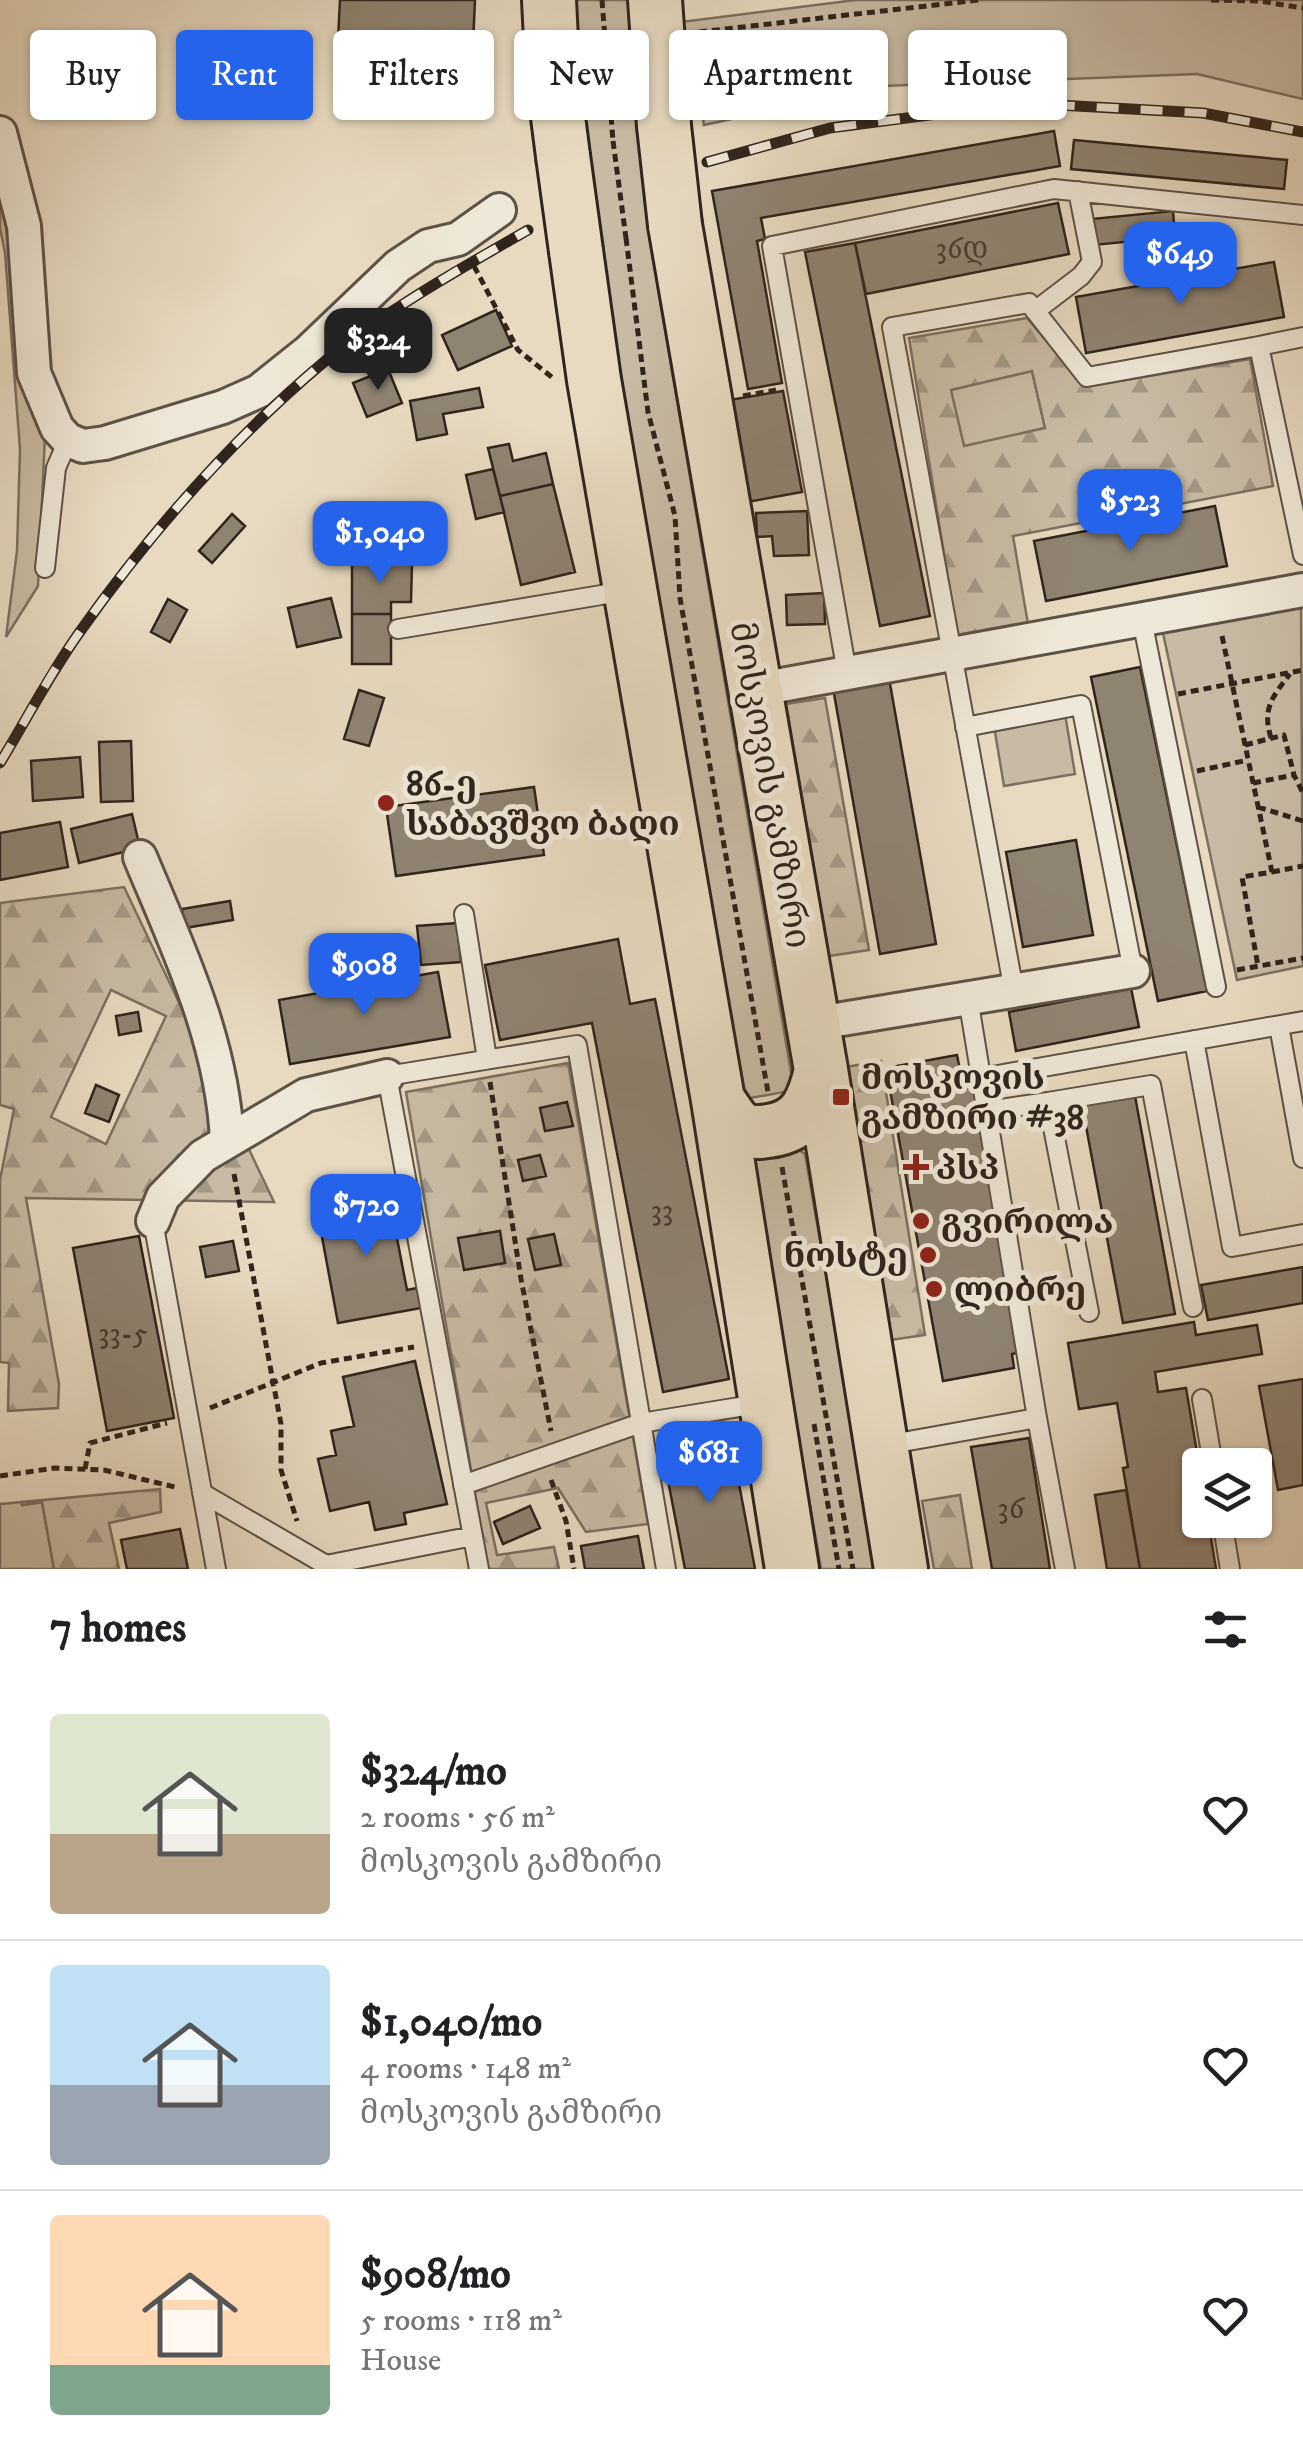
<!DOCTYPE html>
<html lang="en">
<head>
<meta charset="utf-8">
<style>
	body { margin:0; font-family:"IM FELL DW Pica","Noto Serif Georgian",serif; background:#f6f6f6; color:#202124; height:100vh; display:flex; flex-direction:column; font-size:38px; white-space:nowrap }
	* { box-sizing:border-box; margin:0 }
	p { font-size:32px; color:#757577 }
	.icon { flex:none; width:55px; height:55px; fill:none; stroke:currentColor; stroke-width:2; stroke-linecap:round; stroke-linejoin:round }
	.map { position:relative; height:1569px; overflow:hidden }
	.panel { display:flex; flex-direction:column; background:#fff; flex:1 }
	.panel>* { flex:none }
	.guide { position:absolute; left:30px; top:30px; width:1245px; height:90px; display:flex; gap:20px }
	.fabs { position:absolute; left:1182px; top:1448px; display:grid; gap:20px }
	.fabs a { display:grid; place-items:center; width:90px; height:90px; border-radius:10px; background:#fff; box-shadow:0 2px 8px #0004; font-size:50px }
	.price { position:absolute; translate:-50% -85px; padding:0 22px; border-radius:20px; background:#2563eb; color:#fff; font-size:32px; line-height:65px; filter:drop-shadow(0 2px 5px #0008) }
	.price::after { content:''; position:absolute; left:50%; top:60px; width:30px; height:22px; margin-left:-15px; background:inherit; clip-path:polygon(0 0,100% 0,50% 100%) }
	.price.active { background:#222; color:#fff }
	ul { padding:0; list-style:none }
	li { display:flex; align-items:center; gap:30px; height:250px; padding:0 50px }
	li+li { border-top:2px solid #e0e0e0 }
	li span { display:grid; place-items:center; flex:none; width:280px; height:200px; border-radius:10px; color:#555 }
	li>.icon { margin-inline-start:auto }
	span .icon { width:120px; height:120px; fill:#fffc; stroke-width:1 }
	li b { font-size:42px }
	h2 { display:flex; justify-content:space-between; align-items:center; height:120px; padding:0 50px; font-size:42px }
	.tag { padding:0 35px; border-radius:10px; background:#fff; box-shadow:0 2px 8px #0004; font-size:35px; line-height:90px }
	.tag.active { background:#2563eb; color:#fff }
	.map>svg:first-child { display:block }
	.green { fill:#c8bba5; stroke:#7c7061; stroke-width:2.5 }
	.forest { fill:url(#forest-firs); stroke:#7c7061; stroke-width:2.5; fill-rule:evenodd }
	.building { fill:#8f8372; stroke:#30241d; stroke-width:2.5 }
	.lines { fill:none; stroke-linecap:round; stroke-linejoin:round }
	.service-casing { stroke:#5e5246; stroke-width:22 }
	.minor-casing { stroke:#5e5246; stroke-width:38 }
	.primary-casing { stroke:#30241d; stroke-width:58 }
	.path { stroke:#30241d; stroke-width:5; stroke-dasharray:8 5; stroke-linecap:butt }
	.service { stroke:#efe7d7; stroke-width:18 }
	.minor { stroke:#efe7d7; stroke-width:32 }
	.primary { stroke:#e7dac1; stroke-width:52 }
	.rail-casing { stroke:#30241d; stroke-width:11 }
	.rail { stroke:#efe7d7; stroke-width:8; stroke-dasharray:22; stroke-linecap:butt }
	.primary-bridge-casing { stroke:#30241d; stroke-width:58; stroke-linecap:butt }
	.path-bridge { stroke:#30241d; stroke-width:5; stroke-dasharray:8 5; stroke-linecap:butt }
	.primary-bridge { stroke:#e7dac1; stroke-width:52 }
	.poi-dot { fill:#8f2418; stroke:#efe7d7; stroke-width:4 }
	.labels { text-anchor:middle; stroke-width:10; stroke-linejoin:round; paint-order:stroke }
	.number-label { font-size:30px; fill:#483c32 }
	.poi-label { font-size:35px; font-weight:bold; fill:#30241d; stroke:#efe7d7; text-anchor:start }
	.street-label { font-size:35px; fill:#30241d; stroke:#efe7d7 }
</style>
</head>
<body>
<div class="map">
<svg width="1303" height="1569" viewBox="0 0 1303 1569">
	<defs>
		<pattern id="forest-firs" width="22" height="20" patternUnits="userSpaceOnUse" patternTransform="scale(2.5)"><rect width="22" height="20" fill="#c8bba5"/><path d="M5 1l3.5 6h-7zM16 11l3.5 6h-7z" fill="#a39886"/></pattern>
	</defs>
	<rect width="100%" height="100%" fill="#e7dac1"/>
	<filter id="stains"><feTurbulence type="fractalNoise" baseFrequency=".002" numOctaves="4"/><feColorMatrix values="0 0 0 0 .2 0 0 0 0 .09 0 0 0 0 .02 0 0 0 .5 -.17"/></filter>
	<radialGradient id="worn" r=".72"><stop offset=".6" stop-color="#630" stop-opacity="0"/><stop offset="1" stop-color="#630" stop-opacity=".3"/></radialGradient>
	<path class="green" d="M570,0H634L650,241L793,1084L790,1091L739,1100L629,519Z
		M856,0H1303V99L1197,74L883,86L704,125L702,115L692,117L681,22Z
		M0,149L45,436L38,586L6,637L17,551L20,449L5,253L0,228Z
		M1032,371L1045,428L964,447L950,390Z
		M1301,604L1303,966L1237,980L1163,633Z
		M1065,714L1075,774L1004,786L994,726Z
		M794,1147L805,1154L877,1569H821L751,1161L758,1156Z
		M22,1502L23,1505L42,1502L54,1569H0V1504Z"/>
	<path class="forest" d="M1027,318L1085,387L1250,359L1273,486L1013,536L1029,630L958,640L909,338ZM1032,371L1045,428L964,446L951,390Z
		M825,698L869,950L829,956L786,704Z
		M124,887L274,1202L26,1198L59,1384L58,1408L8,1411L9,1363L0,1362V1180L14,1109L0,1105V903ZM111,990L166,1016L106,1144L51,1117Z
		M881,1061L925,1335L890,1340L846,1067Z
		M568,1063L648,1524L586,1532L558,1488L486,1503L497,1555L554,1547L559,1569H488L406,1092Z
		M160,1489L161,1512L109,1523L119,1569H54L42,1502L22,1505V1502Z
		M960,1495L972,1569H934L922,1501Z"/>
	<path class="building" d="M340,0H475L472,66L337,59Z
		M1054,131L1060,166L761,218L765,239L757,241L782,383L748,389L712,191Z
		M1074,140L1287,160L1284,189L1071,169Z
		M1058,203L1069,254L866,294L855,243Z
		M1173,211L1175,237L1094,245L1091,219Z
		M855,243L930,616L880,626L805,252Z
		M1274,262L1284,317L1086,353L1076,297Z
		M496,310L512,346L458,370L442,335Z
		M388,369L402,403L367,417L353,383Z
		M479,388L483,407L443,414L447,434L417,440L410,401Z
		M783,391L802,492L747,502L729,400Z
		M509,444L513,461L546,453L553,484L500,496L488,448Z
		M493,469L504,512L476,519L466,475Z
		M553,484L575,572L521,585L500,496Z
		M1215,506L1227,566L1046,601L1034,541Z
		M807,511L809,555L774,556L772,536L757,537L756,513Z
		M232,514L245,526L212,563L199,551Z
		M352,561L412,562L411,602H391V614H352Z
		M824,593L825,624L787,625L786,595Z
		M331,598L341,637L297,647L288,608Z
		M168,599L187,610L170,642L151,632Z
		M352,614H391V664H352Z
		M1140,667L1207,991L1158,1001L1091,677Z
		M889,678L936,944L880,954L833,688Z
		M359,690L384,698L369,746L344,739Z
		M131,741L133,801L101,802L99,742Z
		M80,757L83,797L33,801L31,761Z
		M534,787L544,855L396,876L386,807Z
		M132,814L140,848L79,863L71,829Z
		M60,822L68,867L0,880V833Z
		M1076,840L1093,935L1023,947L1006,852Z
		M230,901L233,920L185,928L182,909Z
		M457,923L461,962L421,965L417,926Z
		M618,939L630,1004L655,999L729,1379L663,1392L592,1023L500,1040L485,965Z
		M438,972L450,1037L290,1064L279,1000Z
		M1131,988L1139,1027L1016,1051L1009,1012Z
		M138,1012L141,1031L119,1035L116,1016Z
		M957,1055L961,1075L971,1074L1022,1352L1012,1354L1014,1368L943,1381L886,1068Z
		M96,1085L119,1095L109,1122L85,1113Z
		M1135,1096L1175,1314L1123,1323L1082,1105Z
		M567,1102L573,1126L545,1131L540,1108Z
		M540,1155L546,1176L523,1181L518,1160Z
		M400,1195L406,1226L395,1228L407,1290L417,1288L421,1308L338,1323L317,1210Z
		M500,1231L505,1263L464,1270L458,1238Z
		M554,1234L561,1265L535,1270L528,1239Z
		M139,1236L174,1418L107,1431L73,1248Z
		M233,1241L239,1271L206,1277L200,1247Z
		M1303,1267V1303L1208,1320L1201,1285Z
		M1194,1322L1196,1335L1257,1325L1262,1354L1155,1372L1158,1392L1186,1388L1200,1470V1520H1208L1216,1569H1140L1123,1468L1128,1467L1117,1403L1079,1409L1068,1343Z
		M415,1361L447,1504L404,1513L406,1524L375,1530L369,1502L330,1511L318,1459L336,1455L331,1431L354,1426L343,1377Z
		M1303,1379V1485L1278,1490L1259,1386Z
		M730,1436L755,1569H685L662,1449Z
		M1029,1438L1050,1569H992L971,1447Z
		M1126,1490L1140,1569H1107L1095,1495Z
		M530,1506L540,1528L503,1544L494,1522Z
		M180,1529L188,1569H127L121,1540Z
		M638,1536L644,1569H585L581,1546Z"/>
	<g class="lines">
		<g class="service-casing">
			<path id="service" d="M1035,311L1081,276L1092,262L1078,191
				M1259,346L1303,337
				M45,568L56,468L68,440
				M1142,620L1216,987
				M398,629L625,591
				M847,673L772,246L1054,189L1303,215
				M965,727L1081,705L1133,971
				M464,914L487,1059
				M1014,991L892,327L1029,303L1087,377L1259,346L1303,555
				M968,998L1037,1418
				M1279,1026L1303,1158
				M1194,1040L1232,1247L1303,1234
				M981,1078L1303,1021
				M1048,1102L1151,1085L1193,1307
				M987,1111L1048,1102L1089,1312
				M153,1221L216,1569
				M1202,1399L1213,1465
				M886,1445L1037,1418L1065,1569
				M463,1485L641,1423L764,1403
				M202,1493L326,1565L473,1536
				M1222,1520L1230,1569
				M479,1569L387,1076L577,1045L666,1569"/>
		</g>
		<g class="minor-casing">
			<path id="minor" d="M0,133L24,226L34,373L57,428L68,440L83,446L105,443L223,407L259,391L309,351L398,266L428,246L458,239L499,210
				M754,690L1303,590
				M140,857C178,948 223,1042 227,1142
				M812,1024L1133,971
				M153,1221L163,1197L203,1156L306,1095L387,1076"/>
		</g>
		<g class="primary-casing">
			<path id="primary" d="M549,0L553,78L563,156
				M655,0L664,126
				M675,225L821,1070L901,1569
				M576,251L594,380L718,1100L792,1569
				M718,1100C724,1108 730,1120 738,1126C747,1133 757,1133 768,1131C804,1127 814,1101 821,1070"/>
		</g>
		<path class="path" d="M602,0L613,141
			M1211,0L1259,1L1303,8
			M699,32L979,0
			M626,238L648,412L675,516L680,598L768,1092
			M474,266L518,350L553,378
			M743,396L776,390
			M1222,636L1272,872L1242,877L1258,966
			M1178,694L1303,670
			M1271,738C1262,709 1272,697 1290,674
			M1245,745L1284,735L1294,775
			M1197,771L1248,760
			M1253,783L1294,775L1303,793
			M1258,807L1303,821
			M1272,872L1303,866
			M1237,970L1303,958
			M490,1082L521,1279L551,1431
			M782,1167L853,1569
			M234,1174L281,1424V1470L297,1521
			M210,1408L321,1363L414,1347
			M814,1424L839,1569
			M85,1469L90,1443L167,1423
			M0,1476L55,1468L104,1470L179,1488
			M551,1480L566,1521L574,1569"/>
		<use href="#service" class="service"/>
		<use href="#minor" class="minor"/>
		<use href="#primary" class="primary"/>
		<g class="rail-casing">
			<path id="rail" d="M707,162L830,128L1022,103L1203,113L1303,132
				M0,763C26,720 50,674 79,633C149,534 231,440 324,362C386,310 458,270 528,230"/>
		</g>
		<use href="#rail" class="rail"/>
		<g class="primary-bridge-casing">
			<path id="primary-bridge" d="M664,126L675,225
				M563,156L576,251"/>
		</g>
		<path class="path-bridge" d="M613,141L626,238"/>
		<use href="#primary-bridge" class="primary-bridge"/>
	</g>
	<g class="poi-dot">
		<circle cx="386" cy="803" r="10"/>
		<rect x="831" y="1087" width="20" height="20" rx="5"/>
		<path d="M911 1152h10v10h10v10h-10v10h-10v-10h-10v-10h10z"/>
		<circle cx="921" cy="1221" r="10"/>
		<circle cx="928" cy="1255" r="10"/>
		<circle cx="934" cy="1289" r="10"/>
	</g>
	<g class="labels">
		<g class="number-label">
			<text x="962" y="258">36დ</text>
			<text x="662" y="1220">33</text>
			<text x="123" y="1343">33-5</text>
			<text x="1011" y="1518">36</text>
		</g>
		<g class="poi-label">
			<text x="406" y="795">86-ე<tspan x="406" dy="40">საბავშვო ბაღი</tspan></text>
			<text x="861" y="1089">მოსკოვის<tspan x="861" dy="40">გამზირი #38</tspan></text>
			<text x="936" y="1179">პსპ</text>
			<text x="941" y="1233">გვირილა</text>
			<text x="908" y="1267" text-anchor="end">ნოსტე</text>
			<text x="954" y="1301">ლიბრე</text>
		</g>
		<g class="street-label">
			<text transform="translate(771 785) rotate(80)" y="12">მოსკოვის გამზირი</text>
		</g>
	</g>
	<rect width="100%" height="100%" filter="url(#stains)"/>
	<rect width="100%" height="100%" fill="url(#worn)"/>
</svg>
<div class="fabs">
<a><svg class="icon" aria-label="layers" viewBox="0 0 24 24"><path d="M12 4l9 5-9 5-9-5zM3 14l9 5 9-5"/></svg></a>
</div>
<b class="price" style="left:1180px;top:307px">$649</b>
<b class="price active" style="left:378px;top:393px">$324</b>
<b class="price" style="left:1130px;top:554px">$523</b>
<b class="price" style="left:380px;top:586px">$1,040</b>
<b class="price" style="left:364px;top:1018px">$908</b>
<b class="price" style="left:366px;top:1259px">$720</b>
<b class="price" style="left:709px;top:1506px">$681</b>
<div class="guide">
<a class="tag">Buy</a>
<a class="tag active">Rent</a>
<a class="tag">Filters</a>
<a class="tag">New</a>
<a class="tag">Apartment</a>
<a class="tag">House</a>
</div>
</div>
<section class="panel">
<h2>7 homes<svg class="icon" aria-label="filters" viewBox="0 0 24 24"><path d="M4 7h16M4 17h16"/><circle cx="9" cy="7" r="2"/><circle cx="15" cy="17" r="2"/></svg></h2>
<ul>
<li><span style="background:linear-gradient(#dfe7d0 60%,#b9a48a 0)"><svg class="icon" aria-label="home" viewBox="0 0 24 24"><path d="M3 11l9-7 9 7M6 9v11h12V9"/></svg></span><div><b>$324/mo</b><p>2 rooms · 56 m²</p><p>მოსკოვის გამზირი</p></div><svg class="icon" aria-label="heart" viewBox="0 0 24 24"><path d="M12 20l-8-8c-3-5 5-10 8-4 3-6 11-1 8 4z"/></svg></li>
<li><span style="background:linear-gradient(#bfe0f5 60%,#9aa5b1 0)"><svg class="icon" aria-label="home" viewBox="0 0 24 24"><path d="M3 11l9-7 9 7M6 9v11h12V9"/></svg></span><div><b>$1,040/mo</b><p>4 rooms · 148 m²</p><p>მოსკოვის გამზირი</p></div><svg class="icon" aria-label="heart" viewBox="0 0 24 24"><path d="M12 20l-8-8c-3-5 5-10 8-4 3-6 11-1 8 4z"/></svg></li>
<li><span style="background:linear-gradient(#ffd9b3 75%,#7fa58c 0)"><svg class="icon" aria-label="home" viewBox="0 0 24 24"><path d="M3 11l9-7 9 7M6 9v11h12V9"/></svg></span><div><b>$908/mo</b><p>5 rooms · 118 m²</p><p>House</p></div><svg class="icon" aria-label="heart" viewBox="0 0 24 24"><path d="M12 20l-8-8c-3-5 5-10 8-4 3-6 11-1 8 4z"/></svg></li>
</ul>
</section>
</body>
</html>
